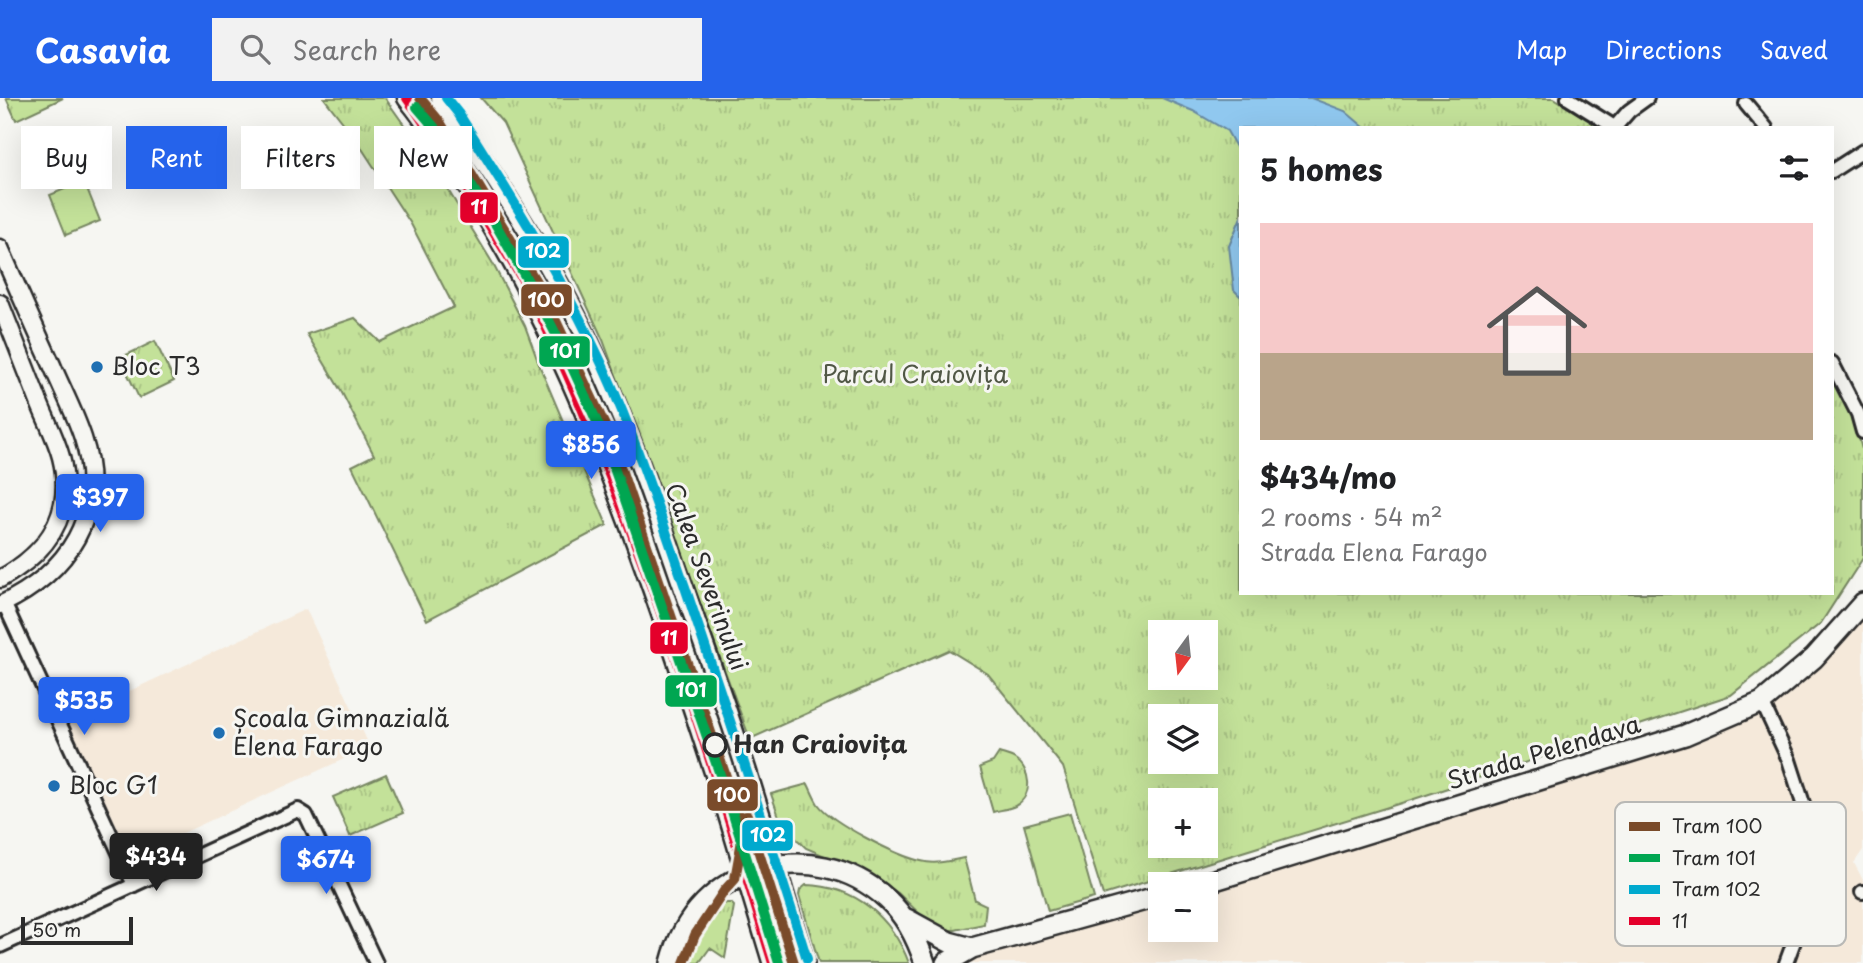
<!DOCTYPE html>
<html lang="en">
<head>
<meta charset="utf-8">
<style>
	body { margin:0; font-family:"Playpen Sans",sans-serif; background:#f2f2f2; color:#202124; height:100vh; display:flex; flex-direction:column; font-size:26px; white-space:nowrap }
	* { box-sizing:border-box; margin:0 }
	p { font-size:23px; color:#757577 }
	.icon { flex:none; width:38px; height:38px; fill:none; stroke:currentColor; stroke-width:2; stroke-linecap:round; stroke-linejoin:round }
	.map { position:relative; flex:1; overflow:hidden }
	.details { position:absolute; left:1239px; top:28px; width:595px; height:469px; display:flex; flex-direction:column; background:#fff; border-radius:0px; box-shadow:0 7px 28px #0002 }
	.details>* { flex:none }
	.guide { position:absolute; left:21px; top:28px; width:665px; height:63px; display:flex; gap:14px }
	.needle { width:46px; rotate:195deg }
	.tools { position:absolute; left:1148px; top:522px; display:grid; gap:14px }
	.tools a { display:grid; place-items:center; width:70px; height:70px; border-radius:0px; background:#fff; box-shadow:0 7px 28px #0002; font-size:35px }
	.scale { position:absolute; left:21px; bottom:18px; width:112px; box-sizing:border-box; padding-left:7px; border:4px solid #2b2b2b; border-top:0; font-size:19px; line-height:24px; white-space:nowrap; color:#2b2b2b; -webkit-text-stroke:5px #f6f6f2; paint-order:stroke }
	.price { position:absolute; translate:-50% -60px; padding:0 16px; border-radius:7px; background:#2563eb; color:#fff; font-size:23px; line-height:46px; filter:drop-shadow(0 2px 4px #0008) }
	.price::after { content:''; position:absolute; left:50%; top:42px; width:21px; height:16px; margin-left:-10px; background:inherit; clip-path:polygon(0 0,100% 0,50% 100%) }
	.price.on { background:#222; color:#fff }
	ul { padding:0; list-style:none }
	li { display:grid; align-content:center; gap:14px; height:371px; padding:0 21px }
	li span { display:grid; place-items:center; height:217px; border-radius:0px; color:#555 }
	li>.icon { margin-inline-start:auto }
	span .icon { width:126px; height:126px; fill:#fffc; stroke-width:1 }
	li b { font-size:30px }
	h2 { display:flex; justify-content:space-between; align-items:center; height:84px; padding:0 21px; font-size:30px }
	.tag { padding:0 24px; border-radius:0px; background:#fff; box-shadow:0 7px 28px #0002; font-size:24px; line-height:63px }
	.tag.on { background:#2563eb; color:#fff }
	header { display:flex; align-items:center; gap:42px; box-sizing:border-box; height:98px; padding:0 35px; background:#2563eb; color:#fff }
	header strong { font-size:33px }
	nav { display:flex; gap:38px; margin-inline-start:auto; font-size:24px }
	.search { width:490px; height:63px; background:#f2f2f2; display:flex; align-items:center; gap:18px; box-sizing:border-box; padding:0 24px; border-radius:0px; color:#757577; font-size:26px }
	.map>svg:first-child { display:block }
	.built { fill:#f5e9da }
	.grass { fill:url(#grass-tufts); stroke:#778662; stroke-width:2; fill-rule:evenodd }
	.garden { fill:#c3e199; stroke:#778662; stroke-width:2 }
	.water { fill:#90c8ef; stroke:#6889a1; stroke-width:2 }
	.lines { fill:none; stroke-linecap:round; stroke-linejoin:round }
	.minor-casing { stroke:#2b2b2b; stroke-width:18 }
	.tertiary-casing { stroke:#2b2b2b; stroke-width:21 }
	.secondary-casing { stroke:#2b2b2b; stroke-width:23 }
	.primary-casing { stroke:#2b2b2b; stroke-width:24 }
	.minor { stroke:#f6f6f2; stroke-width:12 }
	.tertiary { stroke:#f6f6f2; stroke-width:16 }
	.secondary { stroke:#f6f6f2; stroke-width:18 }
	.primary { stroke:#f6f6f2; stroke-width:19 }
	.bus-1-casing { stroke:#f6f6f2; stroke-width:16 }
	.bus-1 { stroke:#e4002b; stroke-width:10 }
	.tram-1-casing { stroke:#f6f6f2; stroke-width:16 }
	.tram-2-casing { stroke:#f6f6f2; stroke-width:16 }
	.tram-3-casing { stroke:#f6f6f2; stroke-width:16 }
	.tram-1 { stroke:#7a4b2a; stroke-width:10 }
	.tram-2 { stroke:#00a651; stroke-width:10 }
	.tram-3 { stroke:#00a9ce; stroke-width:10 }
	.poi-dot { fill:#1f6fb2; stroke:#f6f6f2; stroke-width:2.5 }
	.stop-dot { fill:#f6f6f2; stroke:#2b2b2b; stroke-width:3.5 }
	.labels { text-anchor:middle; stroke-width:6; stroke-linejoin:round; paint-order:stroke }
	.poi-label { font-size:24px; fill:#2b2b2b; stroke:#f6f6f2; text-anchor:start }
	.park-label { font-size:24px; fill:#515846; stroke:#f6f6f2 }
	.street-label { font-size:24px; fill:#2b2b2b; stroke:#f6f6f2 }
	.stop-label { font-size:24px; font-weight:bold; fill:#2b2b2b; stroke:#f6f6f2; text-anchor:start }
	.key { fill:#f6f6f2; stroke:#b9b9b6; stroke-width:2 }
	.key-label { font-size:19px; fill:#2b2b2b }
	.line-badge { stroke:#f6f6f2; stroke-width:2.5 }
	.badge-label { font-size:19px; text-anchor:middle; font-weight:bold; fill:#fff }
</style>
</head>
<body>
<header>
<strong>Casavia</strong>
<div class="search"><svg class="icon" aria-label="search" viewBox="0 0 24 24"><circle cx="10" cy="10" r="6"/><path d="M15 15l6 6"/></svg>Search here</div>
<nav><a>Map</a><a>Directions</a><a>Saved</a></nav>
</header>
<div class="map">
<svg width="1863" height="865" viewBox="0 0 1863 865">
	<defs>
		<pattern id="grass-tufts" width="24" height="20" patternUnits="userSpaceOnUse" patternTransform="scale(1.75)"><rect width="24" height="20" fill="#c3e199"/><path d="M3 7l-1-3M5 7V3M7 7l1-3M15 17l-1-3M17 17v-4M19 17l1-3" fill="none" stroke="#a8c184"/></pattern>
	</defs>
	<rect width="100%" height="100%" fill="#f6f6f2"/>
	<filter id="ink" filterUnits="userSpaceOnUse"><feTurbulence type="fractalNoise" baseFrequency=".0143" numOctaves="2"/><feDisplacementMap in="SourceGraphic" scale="14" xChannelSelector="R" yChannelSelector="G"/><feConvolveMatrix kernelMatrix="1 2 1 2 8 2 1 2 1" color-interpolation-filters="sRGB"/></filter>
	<g filter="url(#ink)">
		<path class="built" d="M1863,505V752L1854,765L1863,782V865H962L1160,800V831H1206V786L1762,604Z
			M306,511L370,649L131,759L67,622Z"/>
		<path class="grass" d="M6,0H63L16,22Z
			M324,0H385L434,69L492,164L525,228L540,269L607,427L427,522L352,368L374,357L341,293L307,236L355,220L380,244L454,209L411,126L355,40Z
			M481,0H1554L1601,30H1241V495H1832V280L1854,322L1863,355V460L1821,525L1731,597L1411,702L1103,797L1063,669L988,576L949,552L750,641L603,242L503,25ZM1160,534H1206V579H1160ZM1160,618H1206V663H1160ZM1160,702H1206V747H1160Z
			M155,243L174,283L139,300L120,260Z
			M999,655C1005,657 1011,658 1015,661C1031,671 1034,698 1015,708C1009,711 1000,712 993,714L980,669L993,664Z
			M386,676L403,715L350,738L333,699Z
			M808,686C811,692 814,700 818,706C832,725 897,758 921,763C935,767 950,763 964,760L975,802L986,807L984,826L955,832H941L927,823L898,795L874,779L806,750L782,727L771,696Z
			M806,787C856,788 892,820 909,865H819L799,797L800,792Z
			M726,805H731L734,808L725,860L710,850L699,865H687L711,819Z"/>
		<path class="garden" d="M84,83L100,123L66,137L50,97Z
			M1070,715L1094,800L1048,813L1024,727Z"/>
		<path class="water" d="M1162,0H1311L1345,13L1365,30H1241V58L1227,33L1193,13Z
			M1241,119V199L1234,192L1229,148Z"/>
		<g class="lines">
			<g class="minor-casing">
				<path id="minor" d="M1568,0L1616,30
					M1746,6L1766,30
					M1615,29L1629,13L1647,0
					M1832,73L1863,53
					M1832,265L1858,316L1863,334
					M4,505L134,787
					M1762,604L1789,662L1820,758L1814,789L1786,865
					M1862,794H1863
					M0,848L298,712L306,717L376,865"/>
			</g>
			<g class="tertiary-casing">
				<path id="tertiary" d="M0,150C17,189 34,228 52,267C62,291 75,315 83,340C108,416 68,475 0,507
					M0,205C13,238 26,271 39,304C46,322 56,340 61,359C75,415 49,454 0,481"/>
			</g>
			<g class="secondary-casing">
				<path id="secondary" d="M407,0C434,33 456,70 478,105C590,287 654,494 721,695C730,722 737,749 746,776
					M441,0C489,69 536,141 575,216C620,304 652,398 684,491C717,583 749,674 775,767"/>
			</g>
			<g class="primary-casing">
				<path id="primary" d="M775,767L804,865
					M746,776L773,865
					M1202,786L1685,637L1762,604L1814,560L1863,505
					M907,821L949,844L972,850
					M671,865C695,768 813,734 887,801C906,818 917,841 925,865
					M946,865L972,850L1160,798"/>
			</g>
			<use href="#minor" class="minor"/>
			<use href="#tertiary" class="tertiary"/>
			<use href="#secondary" class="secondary"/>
			<use href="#primary" class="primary"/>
			<g class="bus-1-casing">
				<path id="bus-1" d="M407,0C439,45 468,91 496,138C508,158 521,177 531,197C634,411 704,639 773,865"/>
			</g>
			<use href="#bus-1" class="bus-1"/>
			<g class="tram-1-casing">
				<path id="tram-1" d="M420,0L440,24L543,195L609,336L744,731L735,781L724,793L695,837L684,865
					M747,717L794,865"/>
			</g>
			<g class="tram-2-casing">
				<path id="tram-2" d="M417,9L435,30L496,127L538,201L566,256L602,335L727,697L779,865"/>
			</g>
			<g class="tram-3-casing">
				<path id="tram-3" d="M446,0L458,15C505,89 552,163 591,243C630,322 656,406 685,489C727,613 768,736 807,861"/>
			</g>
			<use href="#tram-1" class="tram-1"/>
			<use href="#tram-2" class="tram-2"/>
			<use href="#tram-3" class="tram-3"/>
		</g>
	</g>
	<g class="poi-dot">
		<circle cx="97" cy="269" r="7"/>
		<circle cx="219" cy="635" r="7"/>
		<circle cx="54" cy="688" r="7"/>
	</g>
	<circle class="stop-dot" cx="715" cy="647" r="11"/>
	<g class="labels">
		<g class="poi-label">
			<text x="111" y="277">Bloc T3</text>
			<text x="233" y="629">Școala Gimnazială<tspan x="233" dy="28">Elena Farago</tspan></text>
			<text x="68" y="696">Bloc G1</text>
		</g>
		<g class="park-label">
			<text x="915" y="285">Parcul Craiovița</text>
		</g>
		<g class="street-label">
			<text transform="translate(706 479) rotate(70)" y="8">Calea Severinului</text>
			<text transform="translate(1544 655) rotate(-17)" y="8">Strada Pelendava</text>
		</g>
		<g class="stop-label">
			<text x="733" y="655">Han Craiovița</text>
		</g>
	</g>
	<rect x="1615" y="704" width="231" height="144" rx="10" class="key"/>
	<rect x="1629" y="724" width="31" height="9" fill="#7a4b2a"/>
	<rect x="1629" y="756" width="31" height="8" fill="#00a651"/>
	<rect x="1629" y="787" width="31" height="9" fill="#00a9ce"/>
	<rect x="1629" y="819" width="31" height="8" fill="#e4002b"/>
	<g class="key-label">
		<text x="1672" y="735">Tram 100</text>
		<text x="1672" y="767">Tram 101</text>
		<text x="1672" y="798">Tram 102</text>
		<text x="1672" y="830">11</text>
	</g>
	<g class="line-badge">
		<rect x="459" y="93" width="40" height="33" rx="7" fill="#e4002b"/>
		<rect x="517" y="137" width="53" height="34" rx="7" fill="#00a9ce"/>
		<rect x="520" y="185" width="53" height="34" rx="7" fill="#7a4b2a"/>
		<rect x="538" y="237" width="53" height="33" rx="7" fill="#00a651"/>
		<rect x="649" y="523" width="40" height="34" rx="7" fill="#e4002b"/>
		<rect x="664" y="576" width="54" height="34" rx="7" fill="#00a651"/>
		<rect x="706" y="680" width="53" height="34" rx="7" fill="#7a4b2a"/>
		<rect x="741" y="721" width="53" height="33" rx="7" fill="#00a9ce"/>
	</g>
	<g class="badge-label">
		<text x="479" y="116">11</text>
		<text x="543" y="160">102</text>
		<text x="546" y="209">100</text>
		<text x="565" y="260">101</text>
		<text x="669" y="547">11</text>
		<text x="691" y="599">101</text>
		<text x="732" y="704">100</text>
		<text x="768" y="744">102</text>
	</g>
</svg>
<div class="tools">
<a><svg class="needle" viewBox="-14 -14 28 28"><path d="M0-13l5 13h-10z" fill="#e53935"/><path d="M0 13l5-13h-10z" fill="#757577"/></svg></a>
<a><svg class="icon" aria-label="layers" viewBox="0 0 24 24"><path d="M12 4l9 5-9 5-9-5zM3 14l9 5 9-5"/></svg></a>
<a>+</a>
<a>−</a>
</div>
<div class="scale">50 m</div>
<b class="price" style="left:591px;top:383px">$856</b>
<b class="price" style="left:100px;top:436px">$397</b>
<b class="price" style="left:84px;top:639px">$535</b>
<b class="price on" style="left:156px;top:795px">$434</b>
<b class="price" style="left:326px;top:798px">$674</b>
<div class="guide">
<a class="tag">Buy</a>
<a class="tag on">Rent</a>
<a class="tag">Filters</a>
<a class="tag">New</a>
</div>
<section class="details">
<h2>5 homes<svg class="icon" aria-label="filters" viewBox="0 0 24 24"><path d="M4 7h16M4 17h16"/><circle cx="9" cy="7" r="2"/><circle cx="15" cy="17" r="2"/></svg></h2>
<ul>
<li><span style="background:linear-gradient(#f6c9c9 60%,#b9a48a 0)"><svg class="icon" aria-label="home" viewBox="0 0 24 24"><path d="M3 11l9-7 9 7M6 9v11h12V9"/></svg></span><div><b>$434/mo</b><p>2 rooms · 54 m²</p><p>Strada Elena Farago</p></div></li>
</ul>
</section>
</div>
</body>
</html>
